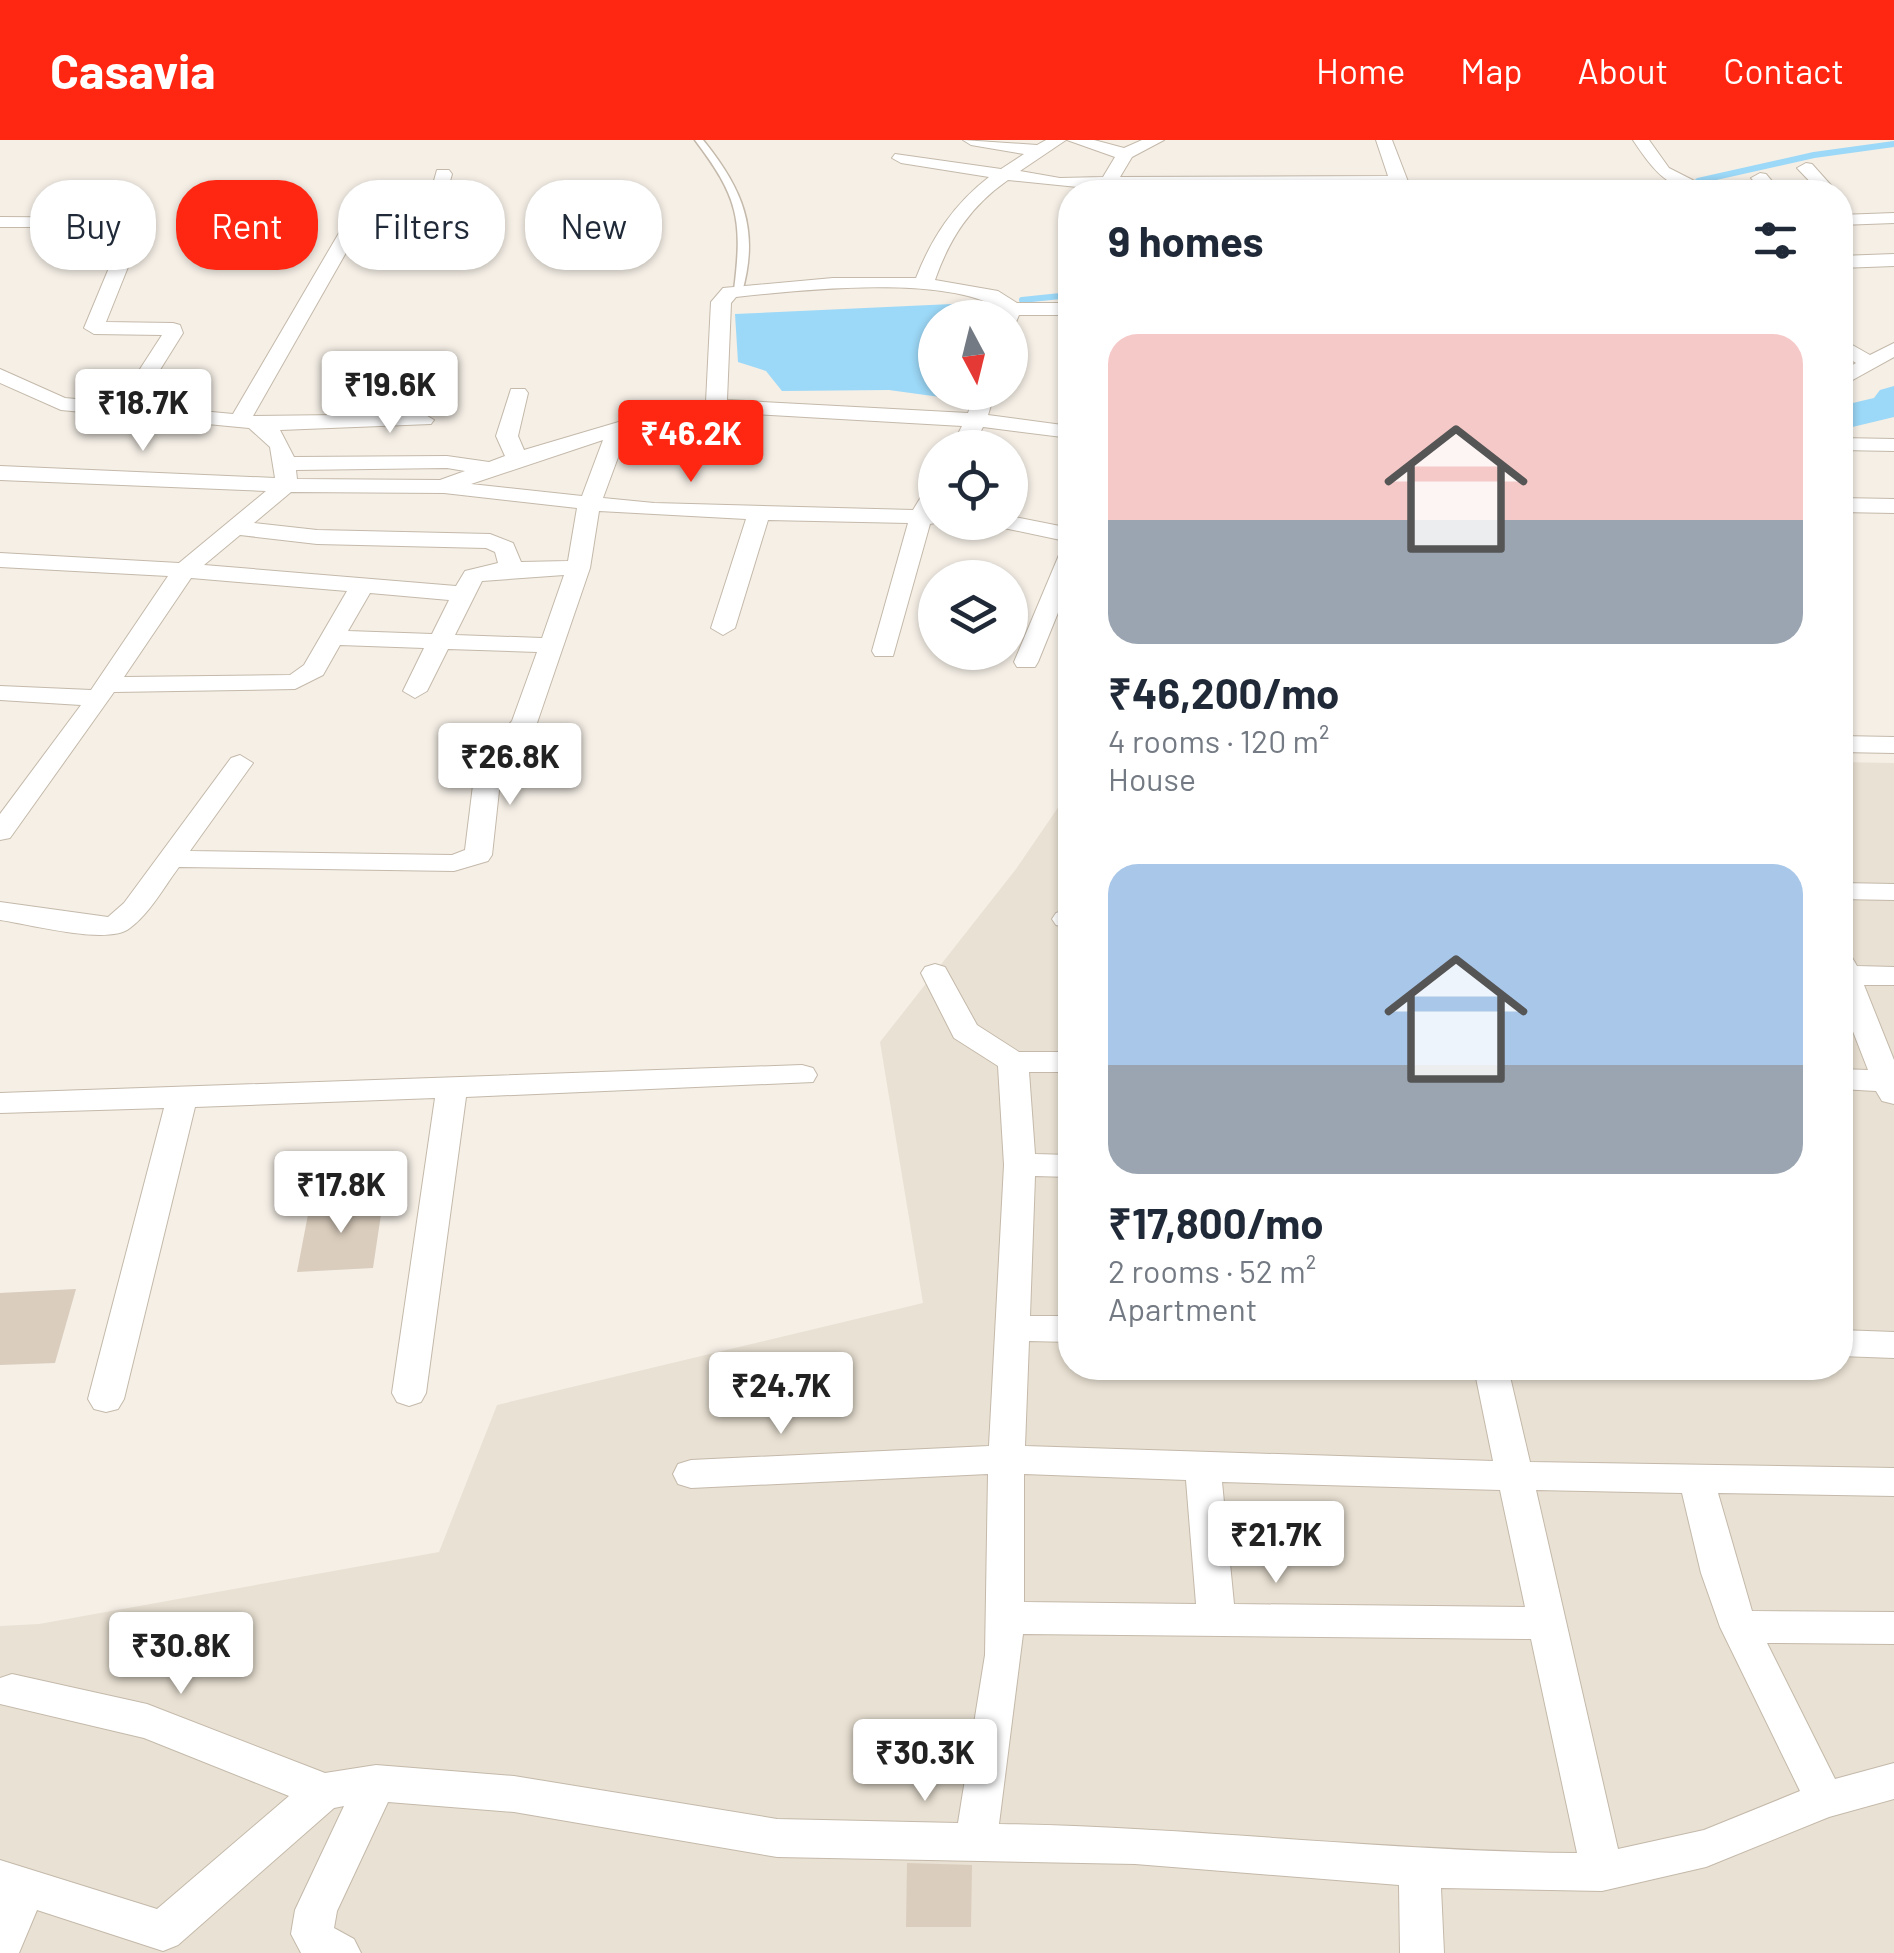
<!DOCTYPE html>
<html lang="en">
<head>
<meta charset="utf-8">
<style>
	body { margin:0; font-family:Barlow,sans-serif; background:#f6f6f7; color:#1f2937; height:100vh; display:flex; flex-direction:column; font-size:38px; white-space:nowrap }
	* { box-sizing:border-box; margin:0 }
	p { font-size:32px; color:#747a83 }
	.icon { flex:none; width:55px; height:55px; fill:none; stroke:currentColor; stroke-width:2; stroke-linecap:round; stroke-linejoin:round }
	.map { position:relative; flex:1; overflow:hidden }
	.details { position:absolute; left:1058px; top:40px; width:795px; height:1200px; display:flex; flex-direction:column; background:#fff; border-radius:40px; box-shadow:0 2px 8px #0004 }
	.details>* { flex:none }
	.top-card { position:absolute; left:30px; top:40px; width:878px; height:90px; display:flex; gap:20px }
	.needle { width:65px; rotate:173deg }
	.controls { position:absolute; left:918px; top:160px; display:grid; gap:20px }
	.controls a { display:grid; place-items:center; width:110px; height:110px; border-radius:50%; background:#fff; box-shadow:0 2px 8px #0004; font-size:50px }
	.price { position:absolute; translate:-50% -85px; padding:0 22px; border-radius:10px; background:#fff; color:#222; font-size:32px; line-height:65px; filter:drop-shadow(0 2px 5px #0008) }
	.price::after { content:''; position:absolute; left:50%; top:60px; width:30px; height:22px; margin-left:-15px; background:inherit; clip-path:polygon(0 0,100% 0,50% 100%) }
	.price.selected { background:#ff2712; color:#fff }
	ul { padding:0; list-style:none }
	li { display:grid; align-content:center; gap:20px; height:530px; padding:0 50px }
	li span { display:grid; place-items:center; height:310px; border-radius:30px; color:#555 }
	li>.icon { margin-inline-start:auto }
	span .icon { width:180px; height:180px; fill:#fffc; stroke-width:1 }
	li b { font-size:42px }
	h2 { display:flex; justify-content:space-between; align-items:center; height:120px; padding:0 50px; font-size:42px }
	.chip { padding:0 35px; border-radius:40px; background:#fff; box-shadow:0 2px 8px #0004; font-size:35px; line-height:90px }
	.chip.selected { background:#ff2712; color:#fff }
	header { display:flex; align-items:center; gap:60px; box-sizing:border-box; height:140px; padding:0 50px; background:#ff2712; color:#fff }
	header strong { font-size:48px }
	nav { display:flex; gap:55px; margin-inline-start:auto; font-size:35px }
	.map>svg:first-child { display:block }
	.residential { fill:#e9e1d3 }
	.water { fill:#9cd8f7 }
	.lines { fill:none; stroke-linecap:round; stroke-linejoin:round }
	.stream { stroke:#9cd8f7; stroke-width:6 }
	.river { fill:#9cd8f7; fill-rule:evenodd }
	.building { fill:#dacdbd }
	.service-casing { stroke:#c4b9aa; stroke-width:3 }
	.minor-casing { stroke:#c4b9aa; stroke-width:2 }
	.service { fill:#fff; fill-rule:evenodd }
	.minor { fill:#fff; fill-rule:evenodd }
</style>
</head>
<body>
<header>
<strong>Casavia</strong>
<nav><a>Home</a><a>Map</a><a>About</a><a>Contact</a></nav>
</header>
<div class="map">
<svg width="1894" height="1813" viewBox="0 0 1894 1813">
	<rect width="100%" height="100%" fill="#f5efe6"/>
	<path class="residential" d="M1840,622L1894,623V1813H0V1486L39,1484L439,1412L497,1265L923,1163L880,902L1016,729L1070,650V1228H1840Z"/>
	<path class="water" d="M952,164L979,177L935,178V252L958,253L940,257L889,250L782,251L766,231L738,222L735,174Z"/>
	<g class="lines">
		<path class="stream" d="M1698,41L1814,15L1894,4
			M1650,52L1675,46
			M1022,160L1070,155
			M956,170L989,163"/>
		<path class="river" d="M1894,246V277L1840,290V266L1874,258L1880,250Z"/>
	</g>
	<path class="building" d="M383,1061L373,1128L297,1132L310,1064Z
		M76,1149L55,1223L0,1225V1153Z
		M907,1723L972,1725L971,1787H906Z"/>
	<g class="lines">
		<g class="service-casing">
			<path id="service" d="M695,0H703C742,48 760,89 742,152L734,150C743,79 738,57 695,0Z"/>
		</g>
		<g class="minor-casing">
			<path id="minor" d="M963,0L1037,5L1046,0H1066L1020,31L1060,38L1103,37L1115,17L1067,0H1094L1124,8L1142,0H1164L1132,17L1120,37L1388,36L1376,0H1392L1412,52H1395L1392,46L1107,50L1008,40C971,66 950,97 935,140L998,151L1017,163H1070V175H1019L1016,182L1010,184V178H999L1000,169C945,134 801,150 736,157L731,163L727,260L968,273L975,252H995L988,275L1070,286V298L983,287L972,308H951L962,286L716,272L627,293L603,358L654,363L913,370L927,347L935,345V382H940L930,384L893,516H875L872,511L908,383L768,380L735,488L723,495L711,488L746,379L599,371L590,428L537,583L502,623L492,715L488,721L454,731L179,727C164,747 150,773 130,788C108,806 29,784 0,780V762L108,777L124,763L231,618L240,615L253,623L190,711L452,715L465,710L476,621L512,581L537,512L448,509L427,551L415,558L403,551L424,508L340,505L323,535L295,549L114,552L10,698L0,700V674L81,565L0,560V546L91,550L168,436L0,427V413L179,423L266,351L0,340V326L275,338L270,307L249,288L61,270L0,243V229L65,258L118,263L162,195L94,194L84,188L126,87H0V77L143,78L146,82L106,182L173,183L180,185L183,193L138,265L233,274L346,81C368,59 401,57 431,51L437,30H449L452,34L445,59C416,66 382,65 360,88L253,276L424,274L434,280L431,284L280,290L294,317L447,316L489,322L505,316L496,296L511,249H525L528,253L518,296L524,310L649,273L706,262L711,162L723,148L833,138H916C932,97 954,64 989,37L901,23L892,18L895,14L1001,29L1024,14L971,5ZM603,300L582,356L471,344ZM447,328L465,331L440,340L297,339L296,330ZM291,352L444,353L577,368L568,421L521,422L513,403L490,394L317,390L254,383ZM240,395L317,404L486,408L495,412L498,423L465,431L456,446L204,425ZM564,435L542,498L455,495L482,441ZM191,438L347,451L304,525L290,535L124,537ZM370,453L449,460L432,494L348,491Z
				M1633,0H1649L1669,28L1716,52C1672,55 1655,33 1633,0Z
				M1806,23L1812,24L1837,52H1820L1797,28Z
				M1760,33L1766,34L1781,52H1764L1751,38Z
				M1894,73V83L1840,85V75Z
				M1894,114V126L1840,128V116Z
				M1840,198L1870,215L1894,203V217L1840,247V232L1856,223L1840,213Z
				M1840,298L1894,299V311L1840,310Z
				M1840,358L1894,359V373L1840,372Z
				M1010,376L1070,388V402L999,387L996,382H1010Z
				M1070,408V443L1038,522L1035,527H1017L1014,522L1059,415Z
				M1840,596L1894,597V613L1840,612Z
				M1840,743L1894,744V760L1840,759Z
				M1066,770H1070V788L1056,785L1052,779L1056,773Z
				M1840,811L1850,814L1857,826L1894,827V845H1864L1894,920V964L1882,961L1876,951L1840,949V929L1868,930L1840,858Z
				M935,824L945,827L977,885L1019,912H1070V932H1029L1035,1014L1070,1015V1037L1035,1036L1030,1176H1070V1202L1029,1201L1025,1306L1493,1321L1474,1228H1508L1530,1322L1894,1328V1356L1718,1353L1752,1471L1894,1472V1504L1767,1503L1835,1639L1894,1623V1659L1829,1677L1706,1727L1602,1751L1441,1748L1444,1813H1400L1399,1745L1135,1724L777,1717L514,1672L388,1662L337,1771L334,1788L354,1799L361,1813H301L291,1794L295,1770L344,1666L334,1668L178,1805L163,1811L37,1770L19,1813H0V1720L157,1769L289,1656L144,1598L0,1564V1538L12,1534L147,1564L325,1633L376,1625L514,1636L777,1679L958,1683L985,1515L988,1334L691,1348L678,1344L673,1334L678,1324L691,1320L989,1306L1004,1025L998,926L954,898L921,833L925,827ZM1024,1334L1186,1340L1196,1464L1024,1462ZM1222,1342L1500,1350L1525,1467L1234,1464ZM1536,1350L1682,1353L1701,1433L1720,1487L1800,1651L1704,1690L1618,1709ZM1023,1494L1531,1499L1577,1713C1384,1711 1192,1687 999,1684Z
				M802,925L813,928L817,935L813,942L466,957L426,1253L421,1262L409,1266L397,1262L392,1253L435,958L195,967L124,1259L118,1269L106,1272L94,1269L88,1259L164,968L0,973V953Z
				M1840,1190L1894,1192V1218L1840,1216Z"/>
		</g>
		<use href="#service" class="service"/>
		<use href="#minor" class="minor"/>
	</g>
</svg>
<div class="controls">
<a><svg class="needle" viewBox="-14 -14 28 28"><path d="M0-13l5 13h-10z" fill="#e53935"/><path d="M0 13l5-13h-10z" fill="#747a83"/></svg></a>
<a><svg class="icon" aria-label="locate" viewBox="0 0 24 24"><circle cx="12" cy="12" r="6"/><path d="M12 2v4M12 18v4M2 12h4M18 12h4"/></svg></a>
<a><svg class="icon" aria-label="layers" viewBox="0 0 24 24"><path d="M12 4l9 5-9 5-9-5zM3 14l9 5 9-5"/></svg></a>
</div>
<b class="price" style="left:390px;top:296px">₹19.6K</b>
<b class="price" style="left:143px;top:314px">₹18.7K</b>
<b class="price selected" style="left:691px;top:345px">₹46.2K</b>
<b class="price" style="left:510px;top:668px">₹26.8K</b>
<b class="price" style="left:341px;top:1096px">₹17.8K</b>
<b class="price" style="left:781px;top:1297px">₹24.7K</b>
<b class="price" style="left:1276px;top:1446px">₹21.7K</b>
<b class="price" style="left:181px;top:1557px">₹30.8K</b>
<b class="price" style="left:925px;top:1664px">₹30.3K</b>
<div class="top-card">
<a class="chip">Buy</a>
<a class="chip selected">Rent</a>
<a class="chip">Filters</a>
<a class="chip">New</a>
</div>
<section class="details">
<h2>9 homes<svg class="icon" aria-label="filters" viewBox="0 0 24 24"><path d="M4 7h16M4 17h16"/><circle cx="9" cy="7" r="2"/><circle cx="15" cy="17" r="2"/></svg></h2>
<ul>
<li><span style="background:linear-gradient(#f6c9c9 60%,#9aa5b1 0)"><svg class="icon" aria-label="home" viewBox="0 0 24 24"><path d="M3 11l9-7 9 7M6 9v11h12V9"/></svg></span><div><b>₹46,200/mo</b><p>4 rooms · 120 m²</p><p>House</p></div></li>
<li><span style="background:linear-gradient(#a9c7e8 65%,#9aa5b1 0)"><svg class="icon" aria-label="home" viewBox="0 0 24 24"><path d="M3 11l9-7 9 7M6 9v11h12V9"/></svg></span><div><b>₹17,800/mo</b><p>2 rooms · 52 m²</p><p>Apartment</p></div></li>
</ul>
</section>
</div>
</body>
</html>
